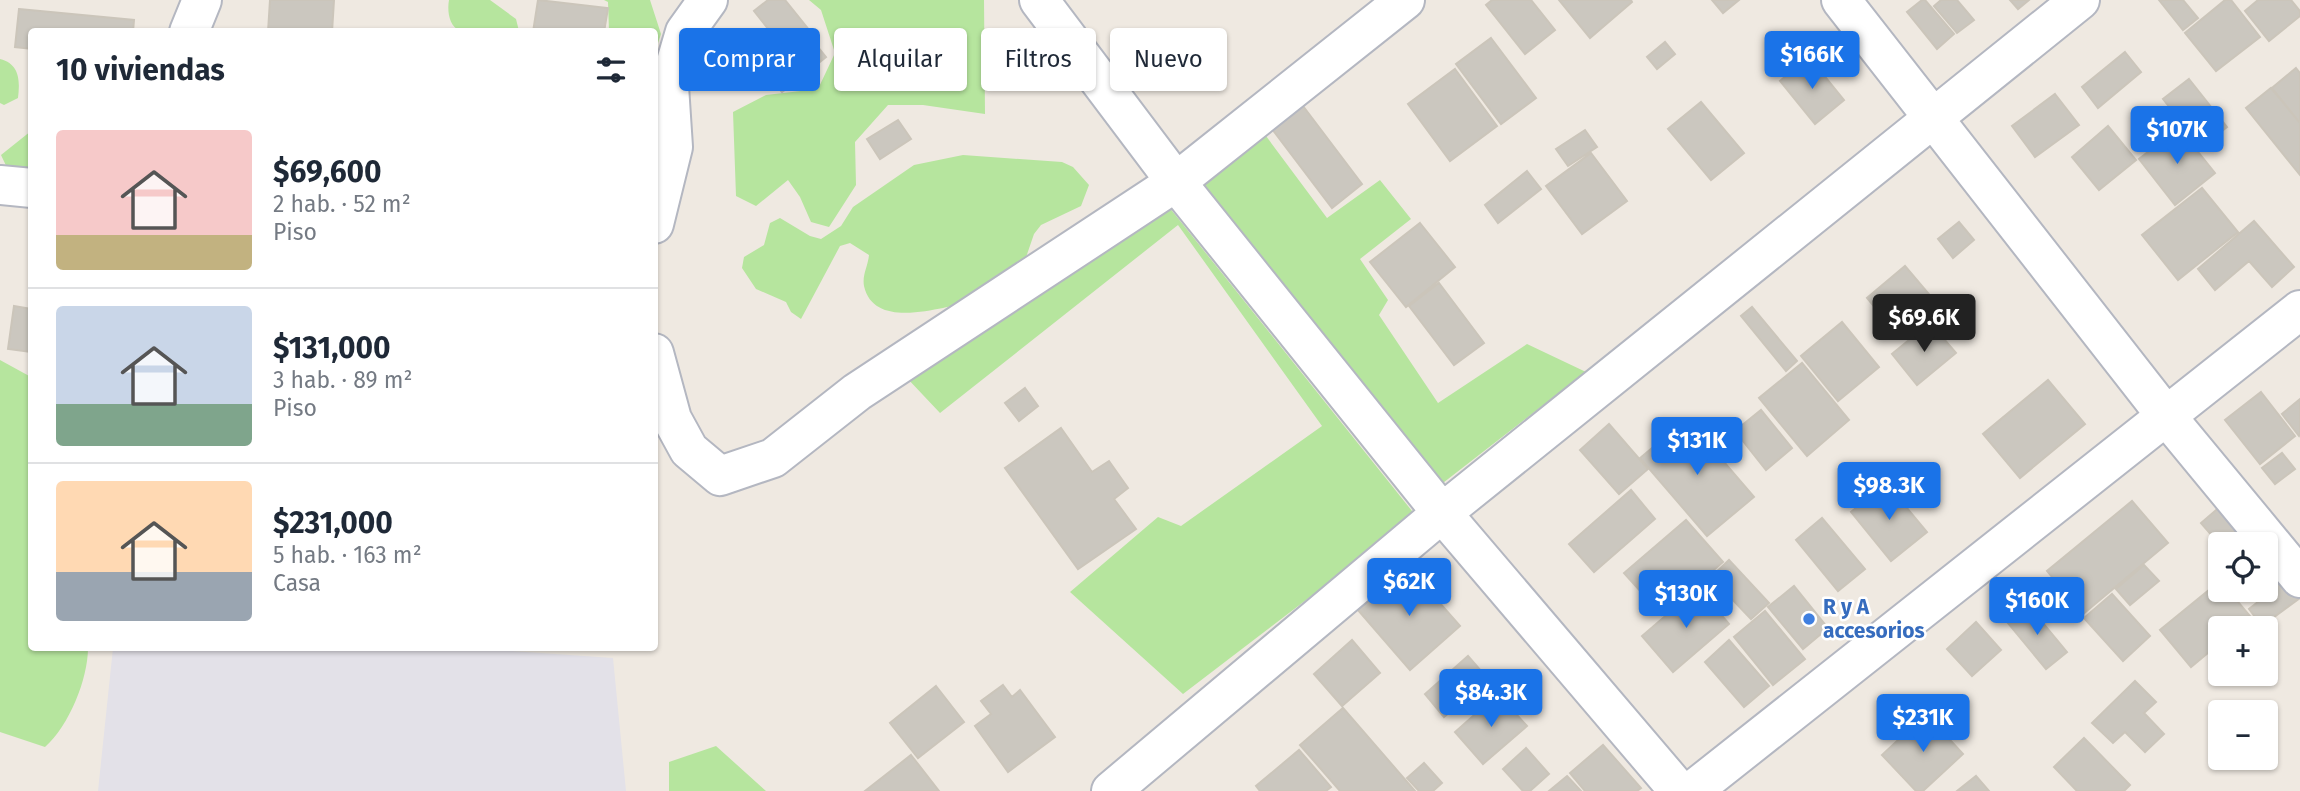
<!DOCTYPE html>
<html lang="es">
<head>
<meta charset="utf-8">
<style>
	body { margin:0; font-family:"Fira Sans",sans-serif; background:#f6f6f7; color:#1f2937; height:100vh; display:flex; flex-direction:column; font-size:26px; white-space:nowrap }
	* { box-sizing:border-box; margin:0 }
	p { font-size:23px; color:#747a83 }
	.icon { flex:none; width:38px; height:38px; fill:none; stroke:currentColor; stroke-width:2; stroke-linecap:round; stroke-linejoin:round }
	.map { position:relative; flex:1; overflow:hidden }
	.side { position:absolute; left:28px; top:28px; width:630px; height:623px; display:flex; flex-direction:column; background:#fff; border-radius:7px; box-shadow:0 2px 5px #0004 }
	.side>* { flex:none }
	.top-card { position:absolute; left:679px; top:28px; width:665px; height:63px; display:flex; gap:14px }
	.buttons { position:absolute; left:2208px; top:532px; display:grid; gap:14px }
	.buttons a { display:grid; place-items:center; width:70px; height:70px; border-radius:7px; background:#fff; box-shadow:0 2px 5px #0004; font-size:35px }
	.price { position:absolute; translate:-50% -60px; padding:0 16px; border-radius:7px; background:#1a73e8; color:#fff; font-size:23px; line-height:46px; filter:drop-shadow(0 2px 4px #0008) }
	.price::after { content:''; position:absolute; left:50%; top:42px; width:21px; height:16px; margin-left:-10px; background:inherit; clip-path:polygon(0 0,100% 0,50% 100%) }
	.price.current { background:#222; color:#fff }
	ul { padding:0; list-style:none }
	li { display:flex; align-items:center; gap:21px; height:175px; padding:0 28px }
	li+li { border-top:2px solid #e0e1e3 }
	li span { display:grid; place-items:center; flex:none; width:196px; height:140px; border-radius:7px; color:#555 }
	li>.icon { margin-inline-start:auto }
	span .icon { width:84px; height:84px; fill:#fffc; stroke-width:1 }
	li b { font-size:30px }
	h2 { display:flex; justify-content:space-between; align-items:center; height:84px; padding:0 28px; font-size:30px }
	.tag { padding:0 24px; border-radius:7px; background:#fff; box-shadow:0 2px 5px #0004; font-size:24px; line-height:63px }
	.tag.current { background:#1a73e8; color:#fff }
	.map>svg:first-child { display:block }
	.industrial { fill:#e3e1e8 }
	.green { fill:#b6e59e }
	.building { fill:#cbc7bf; stroke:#cbc5ba; stroke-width:2 }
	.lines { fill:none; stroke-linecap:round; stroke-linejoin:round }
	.minor-casing { stroke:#b4b7c1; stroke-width:42 }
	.minor { stroke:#fff; stroke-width:38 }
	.shop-dot { fill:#3f7fe0; stroke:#fff; stroke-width:2.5 }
	.labels { text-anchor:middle; stroke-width:5; stroke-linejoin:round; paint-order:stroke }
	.shop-label { font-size:21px; font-weight:bold; fill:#366cbe; stroke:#fff; text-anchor:start }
</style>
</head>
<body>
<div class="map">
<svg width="2300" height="791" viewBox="0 0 2300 791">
	<rect width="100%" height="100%" fill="#efe9e1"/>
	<path class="industrial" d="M113,648H470L613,658L626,791H98Z"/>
	<path class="green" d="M449,0H490L516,19L519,31H460C449,26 447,11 449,0Z
		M604,0H650L661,34L655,52L654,32L609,31L608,2Z
		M809,0H984L985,114L923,105H888L855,142L856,185L829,227L811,222L800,197L788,180L756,206L736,196L733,112L766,95L818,89L835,53L821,10Z
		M0,59C20,64 20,81 18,98L4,105L0,103Z
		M1260,128L1327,218L1380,180L1411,219L1360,259L1388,300L1379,315L1438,403L1527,344L1586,372L1430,493L1181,189Z
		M31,131V174H10L1,155Z
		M963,155L1062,162L1073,167L1089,185L1081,206L1041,225L1034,234L1023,266C1003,279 981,298 959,306C954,307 948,306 943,308C917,313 872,322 864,286C862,275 868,266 869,255L850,243L840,246L801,319L791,312L786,302L756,289L742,268L744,257L764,245L770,223L780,218L810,236L821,239L841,226L853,207L914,165Z
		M1161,197L1416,516L1183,694L1070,592L1158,517L1181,526L1322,426L1178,225L940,413L906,377Z
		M0,360L31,377L32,648H88C88,679 69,726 45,747L0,732Z
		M716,746L766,791H669V762Z"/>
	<path class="building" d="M270,0H334L332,32H268Z
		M538,0L608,8L604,32H533Z
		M768,0H785L810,31L785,50L754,11Z
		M1492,0H1531L1555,30L1525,54L1486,5Z
		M1559,0H1631L1632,2L1590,38Z
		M1712,0H1739L1723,13Z
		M1922,0H1925L1954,34L1937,49L1907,12Z
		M1941,0H1957L1974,20L1957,33L1934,6Z
		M2010,0H2029L2018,9Z
		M2159,0H2183L2198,18L2183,30Z
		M2225,0H2231L2260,37L2216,71L2185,33Z
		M2258,0H2291L2300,11V16L2269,41L2245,11Z
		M19,9L134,20L133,32H32V49L15,47Z
		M810,37L826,57L782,92L765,72Z
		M1491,38L1536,98L1501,124L1456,64Z
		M1665,42L1675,54L1657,69L1647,57Z
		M712,46L723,75L689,88L678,58Z
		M2125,52L2141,72L2098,108L2082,87Z
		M1809,57L1844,100L1815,124L1780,81Z
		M2296,68L2300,73V123L2272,88Z
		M1455,69L1497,126L1450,161L1408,104Z
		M2189,79L2227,127L2201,147L2163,99Z
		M2271,88L2300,123V175L2246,108Z
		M2055,94L2079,125L2035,157L2012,126Z
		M1701,102L1744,153L1711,180L1668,129Z
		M1303,106L1362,184L1332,208L1272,129Z
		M898,120L911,139L880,159L867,139Z
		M2108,126L2136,160L2099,190L2072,157Z
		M2179,128L2215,173L2175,205L2139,159Z
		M1585,130L1597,147L1568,166L1556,149Z
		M1591,153L1627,201L1582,234L1546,186Z
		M1527,171L1541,189L1498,223L1485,205Z
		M2202,188L2238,232L2178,280L2142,235Z
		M2254,221L2294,267L2272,287L2249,261L2215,290L2198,269Z
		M1959,222L1974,240L1953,258L1938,239Z
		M1420,223L1455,267L1406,307L1370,262Z
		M1905,266L1934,300L1895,332L1867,298Z
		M1439,283L1484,343L1454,365L1409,306Z
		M14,306L32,309V352L8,349Z
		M1752,307L1797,361L1786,371L1741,316Z
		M1842,322L1879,367L1838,401L1801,356Z
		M1930,323L1956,353L1917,385L1892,354Z
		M1802,363L1849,420L1807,456L1759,398Z
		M2048,380L2085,424L2020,478L1983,434Z
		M1025,388L1038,406L1019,421L1005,403Z
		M2261,392L2295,436L2260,464L2225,420Z
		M2300,399V434L2299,436L2282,414Z
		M1761,410L1792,448L1766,470L1735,431Z
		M1687,419L1754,497L1707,536L1640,458Z
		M1609,424L1648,469L1619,494L1580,450Z
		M1061,428L1092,472L1109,461L1128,488L1114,499L1136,529L1078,569L1005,468Z
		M2282,453L2295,469L2275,484L2262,468Z
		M1886,483L1927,532L1891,561L1851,512Z
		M1631,490L1655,519L1594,572L1569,544Z
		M2132,501L2168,543L2083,614L2047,571Z
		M2222,505L2255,544L2221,546L2201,523Z
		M1822,518L1865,569L1838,591L1796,540Z
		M1686,520L1723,562L1662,615L1624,573Z
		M2266,558L2300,598L2262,626L2249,609L2263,598L2257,590H2266Z
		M1729,560L1769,603L1751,619L1711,577Z
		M2144,565L2159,581L2130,605L2116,589Z
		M1408,567L1460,626L1410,670L1358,610Z
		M2220,581L2221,590H2228L2260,628H2221V642L2191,667L2160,630Z
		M1794,586L1828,628L1803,649L1768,607Z
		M1698,588L1729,624L1673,672L1642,636Z
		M2112,594L2150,636L2123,661L2084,618Z
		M2028,605L2067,652L2046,669L2007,622Z
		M1765,611L1805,659L1773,685L1734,637Z
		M1976,622L2001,650L1972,676L1947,649Z
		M1352,640L1380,673L1342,706L1314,674Z
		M1729,640L1769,686L1744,707L1705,662Z
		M1468,656L1488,679L1444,717L1425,694Z
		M2135,681L2156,702L2144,713L2164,734L2145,752L2125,732L2113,743L2092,723Z
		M1003,685L1012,697L1020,690L1055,737L1008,772L975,726L991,714L981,701Z
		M936,686L964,722L918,758L890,723Z
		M1498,694L1527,726L1483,764L1455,732Z
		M1343,708L1415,791H1340L1300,745Z
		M1926,714L1963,754L1923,791H1916L1882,755Z
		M2084,738L2130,785L2124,791H2077L2054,767Z
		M1603,745L1641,788L1637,791H1585L1570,773Z
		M1526,748L1549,774L1530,791H1523L1503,769Z
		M1299,750L1331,787L1326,791H1260L1256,786Z
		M911,755L939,791H865Z
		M1424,763L1442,783L1433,791H1419L1407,778Z
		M1567,776L1581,791H1549Z
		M1976,776L1989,791H1957Z"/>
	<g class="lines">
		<g class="minor-casing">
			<path id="minor" d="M1039,0L1176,182L1442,513L1679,791
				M1841,0L2167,417L2300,578
				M189,32L202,0
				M0,185L32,188
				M654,224L673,147L669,86L685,32L708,0
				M654,353L672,419L689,450L720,476L773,458L857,392L1176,182L1405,0
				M1111,791L1442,513L2080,0
				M1692,791L2300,310"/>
		</g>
		<use href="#minor" class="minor"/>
	</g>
	<circle class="shop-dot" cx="1809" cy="619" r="7"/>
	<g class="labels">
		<g class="shop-label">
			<text x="1823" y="614">R y A<tspan x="1823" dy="24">accesorios</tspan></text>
		</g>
	</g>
</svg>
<div class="buttons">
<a><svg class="icon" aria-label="locate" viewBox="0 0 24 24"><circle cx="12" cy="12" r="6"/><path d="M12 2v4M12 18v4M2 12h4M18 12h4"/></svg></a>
<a>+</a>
<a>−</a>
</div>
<b class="price" style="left:1812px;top:91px">$166K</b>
<b class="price" style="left:2177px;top:166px">$107K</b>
<b class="price current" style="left:1924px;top:354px">$69.6K</b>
<b class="price" style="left:1697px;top:477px">$131K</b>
<b class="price" style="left:1889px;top:522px">$98.3K</b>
<b class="price" style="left:1409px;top:618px">$62K</b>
<b class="price" style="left:1686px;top:630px">$130K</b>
<b class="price" style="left:2037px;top:637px">$160K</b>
<b class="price" style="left:1491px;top:729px">$84.3K</b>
<b class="price" style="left:1923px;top:754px">$231K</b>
<div class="top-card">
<a class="tag current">Comprar</a>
<a class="tag">Alquilar</a>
<a class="tag">Filtros</a>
<a class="tag">Nuevo</a>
</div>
<section class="side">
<h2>10 viviendas<svg class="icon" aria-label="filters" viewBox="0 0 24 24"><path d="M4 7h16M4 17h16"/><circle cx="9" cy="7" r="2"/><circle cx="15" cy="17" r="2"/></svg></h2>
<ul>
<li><span style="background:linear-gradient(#f6c9c9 75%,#c2b280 0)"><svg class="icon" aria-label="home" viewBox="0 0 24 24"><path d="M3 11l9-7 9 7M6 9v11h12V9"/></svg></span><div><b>$69,600</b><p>2 hab. · 52 m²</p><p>Piso</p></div></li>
<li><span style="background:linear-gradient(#c9d6e8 70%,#7fa58c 0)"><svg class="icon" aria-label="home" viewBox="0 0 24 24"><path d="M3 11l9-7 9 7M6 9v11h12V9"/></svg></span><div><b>$131,000</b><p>3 hab. · 89 m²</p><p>Piso</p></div></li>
<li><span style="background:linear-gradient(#ffd9b3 65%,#9aa5b1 0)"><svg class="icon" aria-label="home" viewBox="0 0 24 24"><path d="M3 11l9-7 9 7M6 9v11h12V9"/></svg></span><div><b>$231,000</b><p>5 hab. · 163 m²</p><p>Casa</p></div></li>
</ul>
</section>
</div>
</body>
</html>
